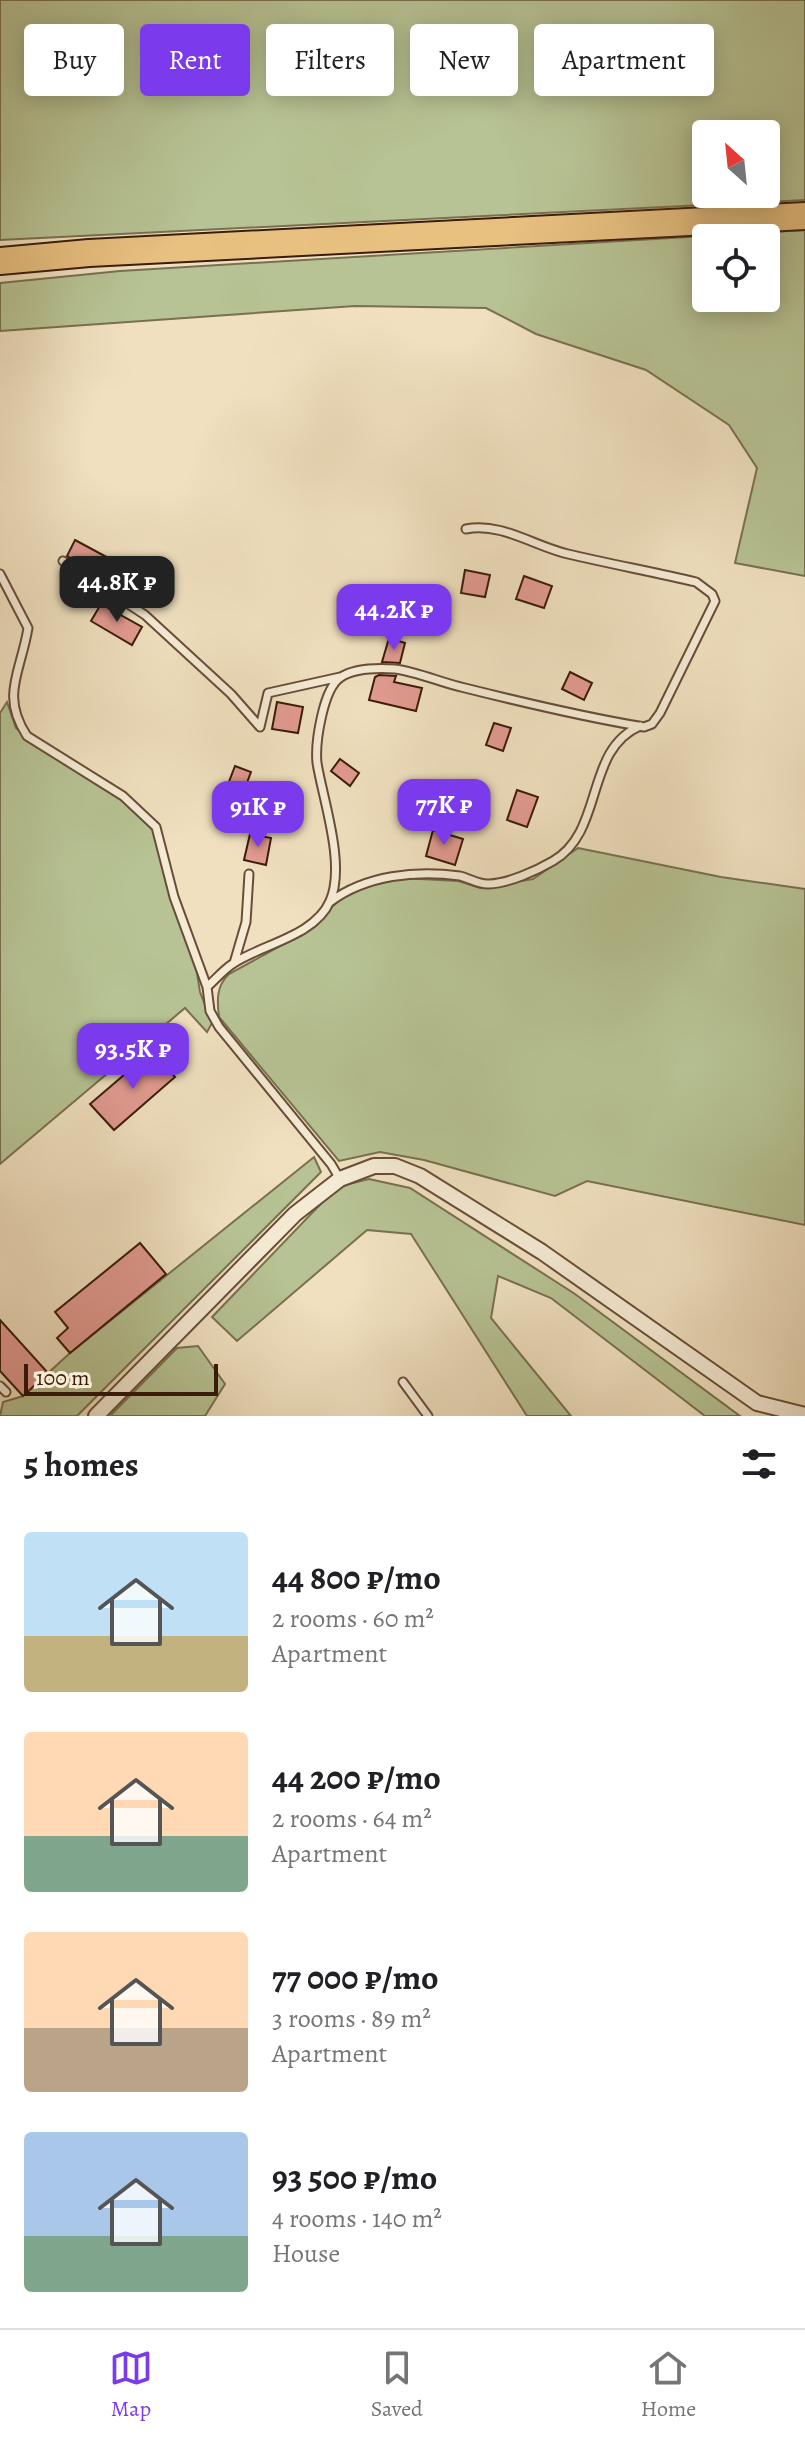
<!DOCTYPE html>
<html lang="en">
<head>
<meta charset="utf-8">
<style>
	body { margin:0; font-family:Alegreya,serif; background:#f6f6f6; color:#202124; height:100vh; display:flex; flex-direction:column; font-size:30px; white-space:nowrap }
	* { box-sizing:border-box; margin:0 }
	p { font-size:26px; color:#757577 }
	.icon { flex:none; width:44px; height:44px; fill:none; stroke:currentColor; stroke-width:2; stroke-linecap:round; stroke-linejoin:round }
	.map { position:relative; height:1416px; overflow:hidden }
	.sheet { display:flex; flex-direction:column; background:#fff; flex:1 }
	.sheet>* { flex:none }
	.banner { position:absolute; left:24px; top:24px; width:758px; height:72px; display:flex; gap:16px }
	.needle { width:52px; rotate:333deg }
	.buttons { position:absolute; left:692px; top:120px; display:grid; gap:16px }
	.buttons a { display:grid; place-items:center; width:88px; height:88px; border-radius:8px; background:#fff; box-shadow:0 4px 20px #0003; font-size:40px }
	.scale { position:absolute; left:24px; bottom:20px; width:194px; box-sizing:border-box; padding-left:8px; border:4px solid #3b1c0b; border-top:0; font-size:22px; line-height:28px; white-space:nowrap; color:#3b1c0b; -webkit-text-stroke:6px #f5ebd5; paint-order:stroke }
	.price { position:absolute; translate:-50% -68px; padding:0 18px; border-radius:16px; background:#7c3aed; color:#fff; font-size:26px; line-height:52px; filter:drop-shadow(0 2px 4px #0008) }
	.price::after { content:''; position:absolute; left:50%; top:48px; width:24px; height:18px; margin-left:-12px; background:inherit; clip-path:polygon(0 0,100% 0,50% 100%) }
	.price.current { background:#222; color:#fff }
	ul { padding:0; list-style:none }
	li { display:flex; align-items:center; gap:24px; height:200px; padding:0 24px }
	li span { display:grid; place-items:center; flex:none; width:224px; height:160px; border-radius:8px; color:#555 }
	li>.icon { margin-inline-start:auto }
	span .icon { width:96px; height:96px; fill:#fffc; stroke-width:1 }
	li b { font-size:34px }
	h2 { display:flex; justify-content:space-between; align-items:center; height:96px; padding:0 24px; font-size:34px }
	.chip { padding:0 28px; border-radius:8px; background:#fff; box-shadow:0 4px 20px #0003; font-size:28px; line-height:72px }
	.chip.current { background:#7c3aed; color:#fff }
	.dock { display:flex; justify-content:space-around; align-items:center; height:112px; border-top:2px solid #e0e0e0; background:#fff; font-size:22px; color:#757577 }
	.dock a { display:grid; justify-items:center; gap:4px }
	.dock .current { color:#7c3aed }
	.map>svg:first-child { display:block }
	.green { fill:#b7c394; stroke:#797050; stroke-width:2; fill-rule:evenodd }
	.building { fill:#e29b91; stroke:#3b1c0b; stroke-width:2 }
	.lines { fill:none; stroke-linecap:round; stroke-linejoin:round }
	.lane-casing { stroke:#684d38; stroke-width:11 }
	.street-casing { stroke:#684d38; stroke-width:18 }
	.highway-casing { stroke:#3b1c0b; stroke-width:30 }
	.lane { stroke:#f5ebd5; stroke-width:7 }
	.street { stroke:#f5ebd5; stroke-width:14 }
	.highway { stroke:#e8c080; stroke-width:26 }
</style>
</head>
<body>
<div class="map">
<svg width="805" height="1416" viewBox="0 0 805 1416">
	<rect width="100%" height="100%" fill="#f0e0bf"/>
	<filter id="stains"><feTurbulence type="fractalNoise" baseFrequency=".0025" numOctaves="4"/><feColorMatrix values="0 0 0 0 .2 0 0 0 0 .09 0 0 0 0 .02 0 0 0 .5 -.17"/></filter>
	<radialGradient id="worn" r=".72"><stop offset=".6" stop-color="#630" stop-opacity="0"/><stop offset="1" stop-color="#630" stop-opacity=".3"/></radialGradient>
	<path class="green" d="M0,0H805V200L0,240ZM706,134H766V194H706Z
		M805,230V576L735,563L757,468L729,425L646,370L536,334L486,308L355,306L0,331V283L120,271ZM706,238H766V298H706Z
		M7,702L16,728L149,819L160,846L179,918L197,973L200,992L212,1023L207,1032L185,1008L0,1164V713Z
		M578,848L721,877L805,889V1225L587,1181L555,1196L424,1160L380,1152L339,1161L219,1017C217,1001 216,986 229,974L304,933L349,891L401,878L458,881L481,888L533,879Z
		M314,1157L321,1172L77,1416H0L3,1402L23,1396L70,1353Z
		M369,1179L410,1188L575,1294L740,1416H705L551,1298L498,1276L491,1318L571,1416H527L411,1234L367,1230L237,1341L212,1317L337,1187Z
		M198,1346L225,1384L205,1416H110L177,1348Z"/>
	<path class="building" d="M75,540L114,561L106,578L67,556Z
		M465,570L490,575L485,597L461,593Z
		M524,576L552,586L544,608L516,599Z
		M101,604L142,627L132,645L91,621Z
		M389,638L405,643L400,663L382,662Z
		M570,672L592,683L584,700L562,689Z
		M379,675L396,676L394,682L422,688L416,711L369,700L375,677Z
		M277,702L303,707L298,733L272,729Z
		M494,723L511,728L503,751L486,745Z
		M340,759L359,773L350,786L331,771Z
		M235,766L251,772L243,793L227,787Z
		M517,790L538,797L527,827L507,820Z
		M433,830L463,839L455,865L426,856Z
		M250,834L271,838L266,865L244,860Z
		M152,1051L175,1077L114,1130L90,1104Z
		M140,1243L166,1274L70,1353L57,1338L68,1328L55,1312Z
		M0,1320L48,1373L23,1396L0,1371Z"/>
	<g class="lines">
		<g class="lane-casing">
			<path id="lane" d="M63,561L145,615L231,694L260,727L268,693L340,677
				M0,574L28,628C21,672 0,695 27,736L123,796L156,827L174,897L207,987
				M330,902C366,875 416,870 460,876C469,878 479,885 489,884C509,883 536,871 553,861C605,831 584,750 640,726
				M234,963L246,922L249,874
				M340,1179L331,1164L219,1027L210,1011L207,987C216,979 224,969 234,963C263,944 315,936 330,901C346,865 323,800 317,763C315,743 323,688 341,677C355,668 379,668 395,669C418,672 442,683 465,688C525,703 584,717 644,727L652,724L660,713L715,601L712,594L696,582C654,572 610,564 568,554C534,546 501,522 466,529
				M403,1382L428,1416
				M0,1386L6,1392"/>
		</g>
		<g class="street-casing">
			<path id="street" d="M96,1416L295,1214L340,1179L374,1166H395L420,1176L542,1252L757,1403L805,1415"/>
		</g>
		<g class="highway-casing">
			<path id="highway" d="M0,261L89,253L805,216"/>
		</g>
		<use href="#lane" class="lane"/>
		<use href="#street" class="street"/>
		<use href="#highway" class="highway"/>
	</g>
	<rect width="100%" height="100%" filter="url(#stains)"/>
	<rect width="100%" height="100%" fill="url(#worn)"/>
</svg>
<div class="buttons">
<a><svg class="needle" viewBox="-14 -14 28 28"><path d="M0-13l5 13h-10z" fill="#e53935"/><path d="M0 13l5-13h-10z" fill="#757577"/></svg></a>
<a><svg class="icon" aria-label="locate" viewBox="0 0 24 24"><circle cx="12" cy="12" r="6"/><path d="M12 2v4M12 18v4M2 12h4M18 12h4"/></svg></a>
</div>
<div class="scale">100 m</div>
<b class="price current" style="left:117px;top:624px">44.8K ₽</b>
<b class="price" style="left:394px;top:652px">44.2K ₽</b>
<b class="price" style="left:444px;top:847px">77K ₽</b>
<b class="price" style="left:258px;top:849px">91K ₽</b>
<b class="price" style="left:133px;top:1091px">93.5K ₽</b>
<div class="banner">
<a class="chip">Buy</a>
<a class="chip current">Rent</a>
<a class="chip">Filters</a>
<a class="chip">New</a>
<a class="chip">Apartment</a>
</div>
</div>
<section class="sheet">
<h2>5 homes<svg class="icon" aria-label="filters" viewBox="0 0 24 24"><path d="M4 7h16M4 17h16"/><circle cx="9" cy="7" r="2"/><circle cx="15" cy="17" r="2"/></svg></h2>
<ul>
<li><span style="background:linear-gradient(#bfe0f5 65%,#c2b280 0)"><svg class="icon" aria-label="home" viewBox="0 0 24 24"><path d="M3 11l9-7 9 7M6 9v11h12V9"/></svg></span><div><b>44 800 ₽/mo</b><p>2 rooms · 60 m²</p><p>Apartment</p></div></li>
<li><span style="background:linear-gradient(#ffd9b3 65%,#7fa58c 0)"><svg class="icon" aria-label="home" viewBox="0 0 24 24"><path d="M3 11l9-7 9 7M6 9v11h12V9"/></svg></span><div><b>44 200 ₽/mo</b><p>2 rooms · 64 m²</p><p>Apartment</p></div></li>
<li><span style="background:linear-gradient(#ffd9b3 60%,#b9a48a 0)"><svg class="icon" aria-label="home" viewBox="0 0 24 24"><path d="M3 11l9-7 9 7M6 9v11h12V9"/></svg></span><div><b>77 000 ₽/mo</b><p>3 rooms · 89 m²</p><p>Apartment</p></div></li>
<li><span style="background:linear-gradient(#a9c7e8 65%,#7fa58c 0)"><svg class="icon" aria-label="home" viewBox="0 0 24 24"><path d="M3 11l9-7 9 7M6 9v11h12V9"/></svg></span><div><b>93 500 ₽/mo</b><p>4 rooms · 140 m²</p><p>House</p></div></li>
</ul>
</section>
<nav class="dock">
<a class="current"><svg class="icon" aria-label="map" viewBox="0 0 24 24"><path d="M3 6l6-2 6 2 6-2v14l-6 2-6-2-6 2zM9 4v14M15 6v14"/></svg>Map</a>
<a><svg class="icon" aria-label="saved" viewBox="0 0 24 24"><path d="M7 4h10v16l-5-4-5 4z"/></svg>Saved</a>
<a><svg class="icon" aria-label="home" viewBox="0 0 24 24"><path d="M3 11l9-7 9 7M6 9v11h12V9"/></svg>Home</a>
</nav>
</body>
</html>
